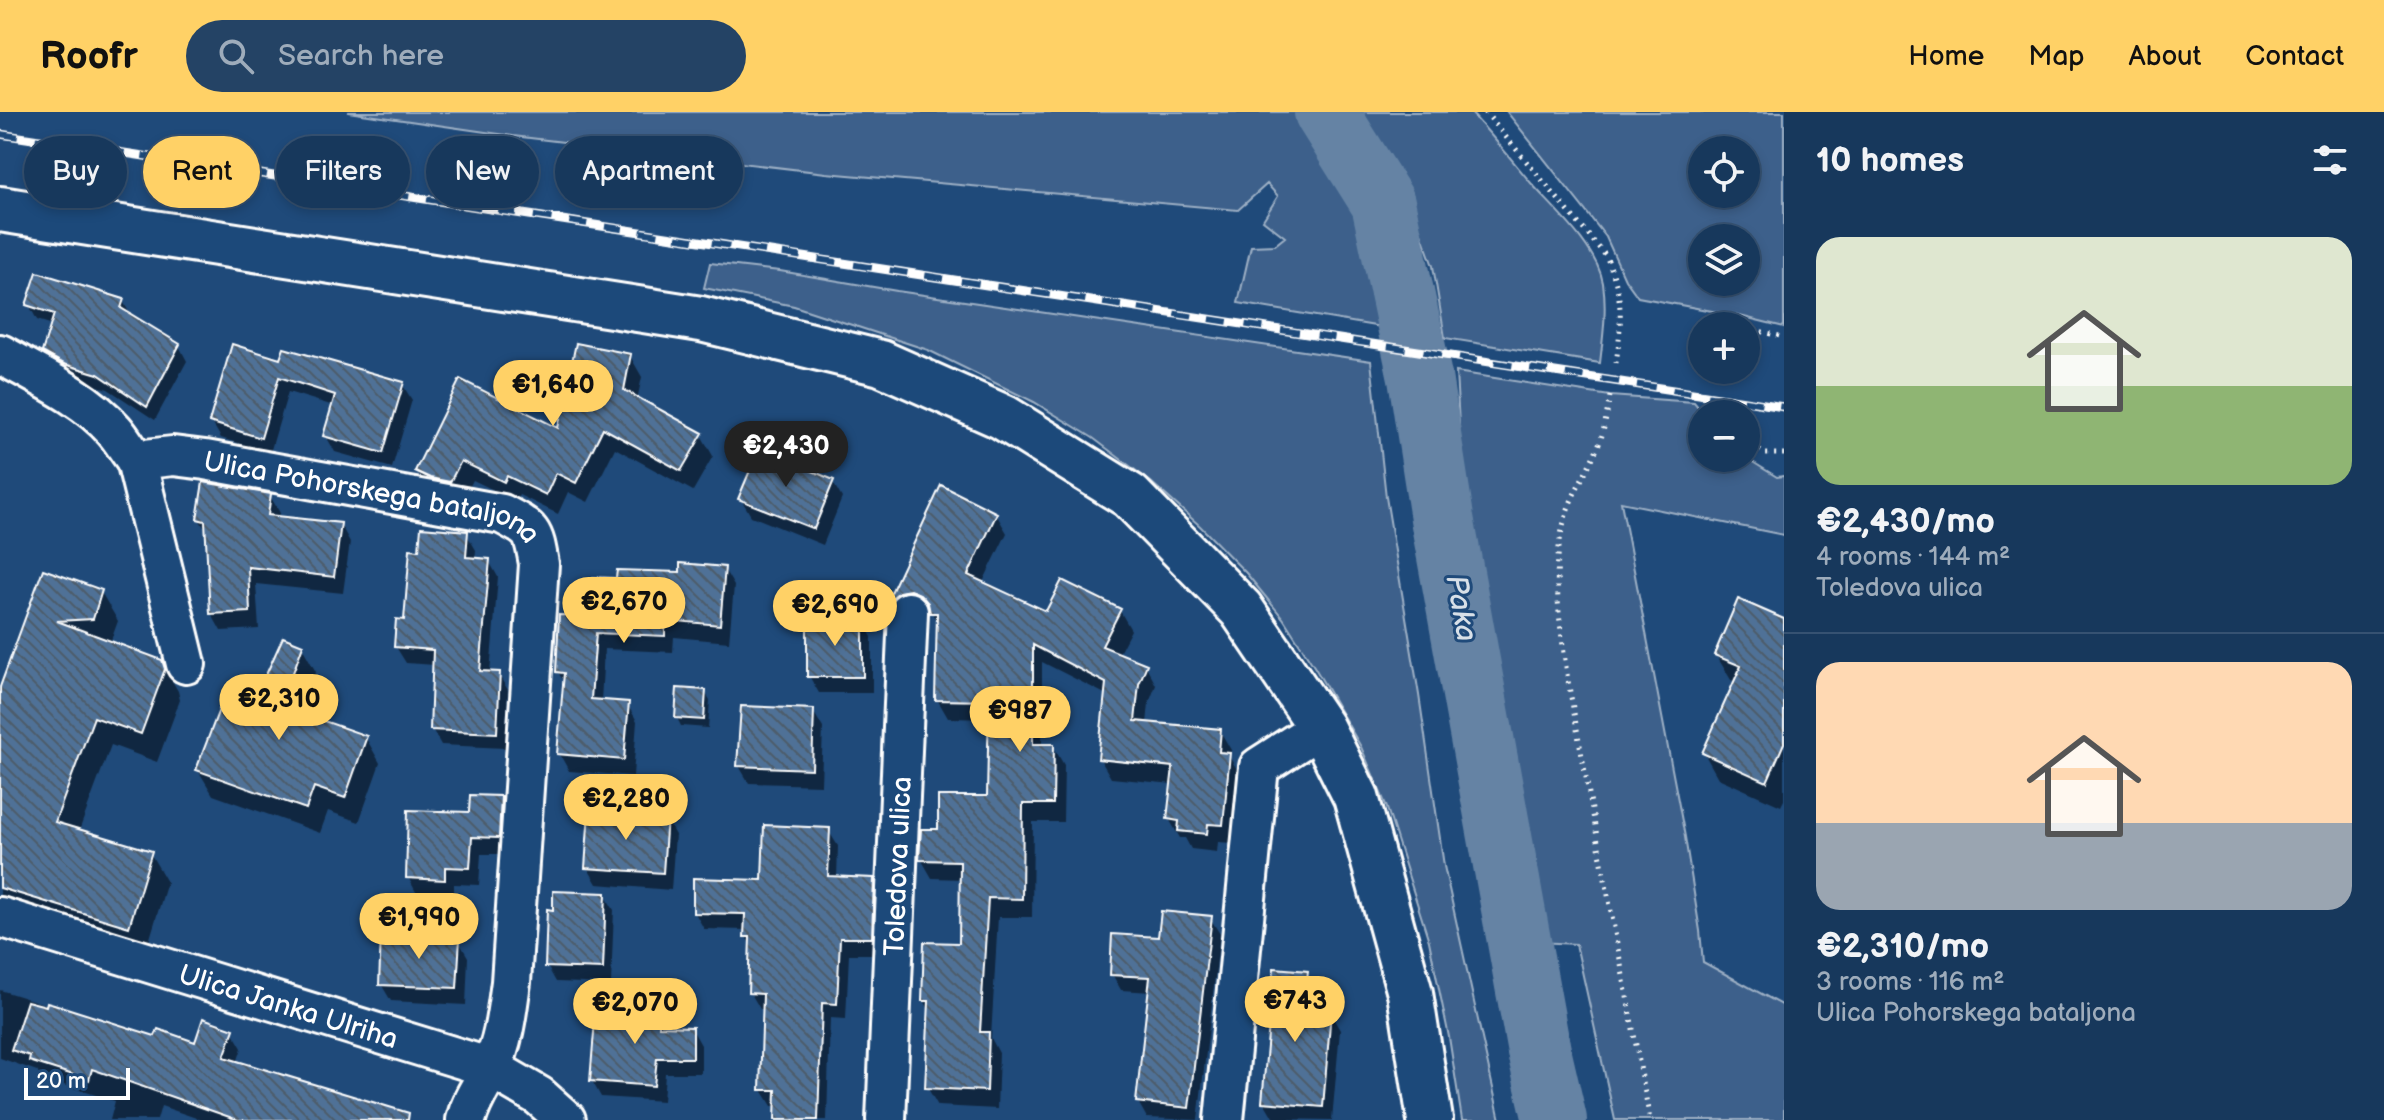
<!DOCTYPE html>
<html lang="en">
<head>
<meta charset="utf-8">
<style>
	body { margin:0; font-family:"Balsamiq Sans",sans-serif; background:#244365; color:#f1f3f6; height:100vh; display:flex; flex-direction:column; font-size:30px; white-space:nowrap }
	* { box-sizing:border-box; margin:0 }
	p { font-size:26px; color:#9eacbb }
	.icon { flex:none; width:44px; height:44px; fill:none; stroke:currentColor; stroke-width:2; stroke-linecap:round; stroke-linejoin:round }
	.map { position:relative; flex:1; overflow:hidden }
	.side { display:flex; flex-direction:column; background:#17385c; width:600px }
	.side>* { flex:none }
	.top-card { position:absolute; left:24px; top:24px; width:760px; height:72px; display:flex; gap:16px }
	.controls { position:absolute; left:1688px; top:24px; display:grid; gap:16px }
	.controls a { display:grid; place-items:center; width:72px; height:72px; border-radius:50%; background:#17385c; box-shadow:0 4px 12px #0003,0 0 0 2px #365272; font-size:40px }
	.scale { position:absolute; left:24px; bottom:20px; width:106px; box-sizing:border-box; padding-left:8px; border:4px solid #fff; border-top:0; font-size:22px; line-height:28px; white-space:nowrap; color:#fff; -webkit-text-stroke:6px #1f4a7a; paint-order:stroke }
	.price { position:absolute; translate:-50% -68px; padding:0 18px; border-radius:28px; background:#ffd166; color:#111; font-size:26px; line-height:52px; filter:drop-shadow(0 2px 4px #0008) }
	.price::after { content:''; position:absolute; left:50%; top:48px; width:24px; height:18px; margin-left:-12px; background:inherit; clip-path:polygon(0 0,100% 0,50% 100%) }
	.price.current { background:#222; color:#fff }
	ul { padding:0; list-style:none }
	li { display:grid; align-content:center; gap:16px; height:424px; padding:0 32px }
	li+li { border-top:2px solid #365272 }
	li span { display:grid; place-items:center; height:248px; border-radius:24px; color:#555 }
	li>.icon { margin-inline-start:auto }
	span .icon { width:144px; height:144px; fill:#fffc; stroke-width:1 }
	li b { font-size:34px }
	h2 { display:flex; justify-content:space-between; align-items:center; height:96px; padding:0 32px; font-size:34px }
	.tag { padding:0 28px; border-radius:36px; background:#17385c; box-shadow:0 4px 12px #0003,0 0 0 2px #365272; font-size:28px; line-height:72px }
	.tag.current { background:#ffd166; color:#111 }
	header { display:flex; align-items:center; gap:48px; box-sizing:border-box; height:112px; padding:0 40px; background:#ffd166; color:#111 }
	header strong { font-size:38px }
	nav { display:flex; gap:44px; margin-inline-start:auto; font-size:28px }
	.search { width:560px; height:72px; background:#244365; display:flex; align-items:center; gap:20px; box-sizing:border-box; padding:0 28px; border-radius:44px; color:#9eacbb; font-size:30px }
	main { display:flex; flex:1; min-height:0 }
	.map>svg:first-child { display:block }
	.grass { fill:#3c618b; stroke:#9eb0c5; stroke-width:2; fill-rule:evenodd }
	.shadow { fill:#0007 }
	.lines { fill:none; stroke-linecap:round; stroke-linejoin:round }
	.river { stroke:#6583a4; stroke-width:64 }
	.building { fill:url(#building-back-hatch); stroke:#fff; stroke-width:2 }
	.street-casing { stroke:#fff; stroke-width:44 }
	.secondary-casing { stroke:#fff; stroke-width:50 }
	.path { stroke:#fff; stroke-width:5; stroke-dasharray:2 6; stroke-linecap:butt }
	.street { stroke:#1f4a7a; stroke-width:38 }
	.secondary { stroke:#1f4a7a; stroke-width:44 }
	.rail-casing { stroke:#fff; stroke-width:9 }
	.rail { stroke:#1f4a7a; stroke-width:6; stroke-dasharray:18; stroke-linecap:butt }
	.labels { text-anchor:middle; stroke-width:6; stroke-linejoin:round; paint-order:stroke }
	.street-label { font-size:28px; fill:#fff; stroke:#1f4a7a }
	.water-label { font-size:30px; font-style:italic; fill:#d8e0e8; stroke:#1f4a7a }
</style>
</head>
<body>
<header>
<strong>Roofr</strong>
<div class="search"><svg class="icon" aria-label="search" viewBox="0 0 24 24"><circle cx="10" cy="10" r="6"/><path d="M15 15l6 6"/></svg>Search here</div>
<nav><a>Home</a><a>Map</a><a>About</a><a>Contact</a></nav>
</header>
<main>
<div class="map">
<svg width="1784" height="1008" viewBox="0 0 1784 1008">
	<defs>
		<pattern id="building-back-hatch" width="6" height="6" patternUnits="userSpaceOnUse" patternTransform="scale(2)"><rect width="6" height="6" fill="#507197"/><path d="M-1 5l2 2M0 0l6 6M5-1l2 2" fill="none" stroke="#4e5b6a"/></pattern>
	</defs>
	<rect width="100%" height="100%" fill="#1f4a7a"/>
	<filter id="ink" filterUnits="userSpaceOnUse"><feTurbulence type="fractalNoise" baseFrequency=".0125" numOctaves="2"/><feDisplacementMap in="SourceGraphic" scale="16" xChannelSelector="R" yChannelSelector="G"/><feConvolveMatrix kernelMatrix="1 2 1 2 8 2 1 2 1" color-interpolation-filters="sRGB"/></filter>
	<g filter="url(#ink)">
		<path class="grass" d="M348,0H1299C1350,62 1378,139 1393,217L1238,191L1251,134L1275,133L1285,125L1263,108L1278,84L1267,72L1238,98L826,61L513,24Z
			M1351,0H1470C1492,23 1511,47 1531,71C1554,97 1597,135 1603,171C1607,198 1603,225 1600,251L1445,226L1433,154L1408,85Z
			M1507,0H1784V215L1744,205L1638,185L1625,167L1606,125ZM1702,38H1746V82H1702ZM1702,126H1746V170H1702Z
			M710,151L780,159L897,179L1371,249L1386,385L1419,583L1444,754L1500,1008H1462L1449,925L1429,829L1386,693L1361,635L1315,556L1283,506L1246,461L1200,414L1151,370L1093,326L1034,290L928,238L794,194L704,176Z
			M1456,260L1610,284L1694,290L1704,302H1702V346H1746L1777,365L1784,364V423L1621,390L1685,725L1700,819L1703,850L1784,894V1008H1615L1576,832L1538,830L1462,366Z"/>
		<path class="shadow" d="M123,189L131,204L179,234L187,249L155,308L108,277L74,267L53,255L45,240L53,213L37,208L29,193Z
			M630,244L642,265L637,288L701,323L713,344L693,379L615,336L588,390L568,380L558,402L519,383L516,389L473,368L462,390L429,380L417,359L560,319Z
			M282,249L402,272L412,288L392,356L335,340L326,324L334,294L288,280L270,341L221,326L211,309Z
			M832,369L842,386L823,433L751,404L741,387Z
			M942,376L996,402L1007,421L982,472L1047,502L1120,499L1131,518L1118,543L1146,554L1156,573L1149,591L1147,612L1220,619L1231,638L1230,646L1240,662L1232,731L1218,730L1217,740L1191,737L1185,726H1180L1169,707L1173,672L1111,666L1100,647L1107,583L1042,550V634H1053L1064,653L1063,710H1033L1032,805H998L991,926L999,941L997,997L938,994L927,975L930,900L924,888L961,833L962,767L932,766L921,747L940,719L989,686L991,607L948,606L937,587L939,512L932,500L922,496L895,518L884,500Z
			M270,384L280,401L279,406L340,412L350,430L343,481L256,472L259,517L221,519L211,501L208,422L199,407Z
			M466,421L476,438L475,448L489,449L498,465L490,561L498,562L508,578L505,636L441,633L432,617L435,553L406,551L396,535L405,510L420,441Z
			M724,457L734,474L729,530L674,525L673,540L604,537L601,590L627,592L637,609L633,664L569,659L559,641L565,572L558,560L618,468Z
			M101,480L118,509L110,531L161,550L178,579L180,588L157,650L111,633L79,719L150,741L167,770L145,843L0,799V576L18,532Z
			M862,508L872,525V581H819L809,564Z
			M1784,509V688L1781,694L1718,666L1704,641L1736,570L1731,568L1716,543Z
			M302,535L316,560L301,603L366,626L380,651L359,710L328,699L320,721L213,683L198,658Z
			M705,580L710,588L708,616L681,614L677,606Z
			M813,599L823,616L821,673L749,671L739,654Z
			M500,686L510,703L507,742H481L479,773L454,772V784L417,782L408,765L471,702Z
			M665,706L675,723L671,778L597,772L587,755Z
			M828,718L838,734L837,767L873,768L883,784L880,842H849L846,907L830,906L827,1008H777V994H772L762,978L765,897H760L750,880L752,835L746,825V818L704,817L695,801L764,770Z
			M605,783L614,798L611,872L556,870L547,854Z
			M1210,806L1220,822L1198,1008L1147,1006L1138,990L1151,880L1121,878L1112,862L1160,828Z
			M458,828L468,845L466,893L391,889L381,872Z
			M1306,861L1316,878L1314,900L1330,901L1340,918L1332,1008L1274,1007L1264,990Z
			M0,878L156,927L196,932L232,919L242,936L237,951L367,1008H202L161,994L157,1008H110L115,989L41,966L37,959L0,946Z
			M659,903L667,916L692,917L701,933V961H665L663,989L601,985L592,969Z"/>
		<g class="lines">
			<path class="river" d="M1326,0L1383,91L1420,265L1442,406L1539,939L1555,1008"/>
		</g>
		<path class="building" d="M37,160L124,187L121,196L180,232L147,295L98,262L64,252L42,240L54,202L26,193Z
			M576,231L631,242L624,278L703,321L681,359L603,316L576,371L556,361L546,383L507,364L504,370L461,349L450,370L430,366L415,359L460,267L558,316Z
			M232,232L280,247L284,236L404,270L383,341L323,324L335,283L279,265L261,326L209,310Z
			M759,337L834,368L814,417L738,387Z
			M203,370L271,382L268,403L341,411L334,465L248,455L250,500L210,502L205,409L197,407Z
			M941,373L997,401L968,463L1046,499L1062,468L1121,497L1102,534L1147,552L1139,572L1135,609L1221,617L1219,640L1230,641L1223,713L1208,712L1207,722L1178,719L1179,709L1167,707L1173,655L1098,647L1106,571L1033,533V632H1054L1053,692H1023L1022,787L988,786L980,920H989L987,979L925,976L929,889H922L924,830L959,831L960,749L919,748L921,717H938V684H987L989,589L935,588L937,501H930L928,491L920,482L910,478L899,480L890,488L886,500H882Z
			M421,415L468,419L466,445L490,447L480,559L500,560L497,621L430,618L433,538L394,535L396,507L404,508L410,437L419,438Z
			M680,451L725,455L720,513L665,508V524L596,521L591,587L629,590L624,648L557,642L564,561L556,560L559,503L591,504L593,465L616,466L617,458L680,460Z
			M43,457L102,478L93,507L57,509L162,548L165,557L141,622L94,605L55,710L152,739L129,815L0,776V575Z
			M1738,487L1784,507V631L1767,670L1702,641L1741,554L1714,543Z
			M807,506H863V565H807Z
			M283,525L303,533L281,594L367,624L345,686L314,675L306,697L196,658L228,574L256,585Z
			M677,576L706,578L704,608L675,606Z
			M741,594L814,597L812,657L737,654Z
			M470,683L501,684L499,726L472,725L470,756L445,755V768L406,766L408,698L469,700Z
			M589,699L667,704L663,761L585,756Z
			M764,713L830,716L828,764L874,766L872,826H840L837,892L822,891L818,1008H775L776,978H760L763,882L748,881L750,825H744L745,802L693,801V766L762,768Z
			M553,779L606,781L603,857L545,855L547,797L553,798Z
			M1161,799L1212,804L1189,996L1136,990L1150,865L1110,863L1112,822L1158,825Z
			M381,822L460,826L457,876L379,873Z
			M1274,856L1308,859L1304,897L1331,899L1323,995L1262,990Z
			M27,889L46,894L47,890L54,892L155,924L158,917L195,930L203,906L234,917L224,945L409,1001L408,1008H238L92,957L89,968L29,949L30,944L11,938Z
			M596,896L660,902L659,914L693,915V946H657L654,974L590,969Z"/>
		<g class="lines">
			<g class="street-casing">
				<g id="street">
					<path id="s1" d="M0,242C37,263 85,285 114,318C122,327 128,338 136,348L173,344L205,348L502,402C533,418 533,418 539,452L511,870C507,899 504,929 491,956C482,974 471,988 466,1008"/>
					<path d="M136,348L186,552"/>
					<path id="s2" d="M0,805L491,956L539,984L566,1008"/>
					<path id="s3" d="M886,1008L908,500"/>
					<path d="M1224,1008L1259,655L1321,615"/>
				</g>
			</g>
			<g class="secondary-casing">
				<path id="secondary" d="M0,97L701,207L881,251L1003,305L1130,384L1241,497L1321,615L1356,685L1410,881L1430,1008"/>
			</g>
			<path class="path" d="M1485,0L1606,144C1624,185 1622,208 1616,251
				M1715,209L1737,214
				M1746,216L1784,225
				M1610,284C1607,299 1605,317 1599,332C1588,359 1571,382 1564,410C1550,461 1561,518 1568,569L1650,1008
				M1746,329L1766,342H1784"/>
			<use href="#street" class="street"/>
			<use href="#secondary" class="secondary"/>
			<g class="rail-casing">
				<path id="rail" d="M0,22L1784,295"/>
			</g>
			<use href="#rail" class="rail"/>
		</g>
	</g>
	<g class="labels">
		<g class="street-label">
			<text dy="10" stroke="none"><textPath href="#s1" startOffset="416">Ulica Pohorskega bataljona</textPath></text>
			<text dy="10" stroke="none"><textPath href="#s3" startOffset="254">Toledova ulica</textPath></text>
			<text dy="10" stroke="none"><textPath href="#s2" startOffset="302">Ulica Janka Ulriha</textPath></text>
		</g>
		<g class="water-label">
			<text transform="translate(1462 496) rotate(80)" y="10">Paka</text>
		</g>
	</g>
</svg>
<div class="controls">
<a><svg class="icon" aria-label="locate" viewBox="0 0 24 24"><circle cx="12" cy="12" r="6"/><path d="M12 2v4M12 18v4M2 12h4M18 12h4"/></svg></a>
<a><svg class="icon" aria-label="layers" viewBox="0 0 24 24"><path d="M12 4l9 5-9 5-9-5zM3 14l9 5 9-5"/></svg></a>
<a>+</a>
<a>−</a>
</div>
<div class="scale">20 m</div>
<b class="price" style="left:553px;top:316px">€1,640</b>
<b class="price current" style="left:786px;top:377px">€2,430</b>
<b class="price" style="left:624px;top:533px">€2,670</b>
<b class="price" style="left:835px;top:536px">€2,690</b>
<b class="price" style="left:279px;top:630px">€2,310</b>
<b class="price" style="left:1020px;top:642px">€987</b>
<b class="price" style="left:626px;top:730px">€2,280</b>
<b class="price" style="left:419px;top:849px">€1,990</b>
<b class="price" style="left:1295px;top:932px">€743</b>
<b class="price" style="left:635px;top:934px">€2,070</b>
<div class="top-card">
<a class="tag">Buy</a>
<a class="tag current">Rent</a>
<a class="tag">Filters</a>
<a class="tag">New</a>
<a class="tag">Apartment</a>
</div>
</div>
<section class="side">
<h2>10 homes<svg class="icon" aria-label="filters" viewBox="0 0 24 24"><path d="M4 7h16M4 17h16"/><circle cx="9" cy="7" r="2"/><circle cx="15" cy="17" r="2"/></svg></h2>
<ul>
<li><span style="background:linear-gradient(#dfe7d0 60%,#8fb573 0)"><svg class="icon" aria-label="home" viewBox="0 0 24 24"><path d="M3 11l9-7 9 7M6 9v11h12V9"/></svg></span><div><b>€2,430/mo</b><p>4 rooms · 144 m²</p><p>Toledova ulica</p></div></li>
<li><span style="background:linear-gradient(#ffd9b3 65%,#9aa5b1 0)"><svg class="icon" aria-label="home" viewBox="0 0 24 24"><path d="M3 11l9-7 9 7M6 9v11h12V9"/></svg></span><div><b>€2,310/mo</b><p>3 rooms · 116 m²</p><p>Ulica Pohorskega bataljona</p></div></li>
</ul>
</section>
</main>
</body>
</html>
